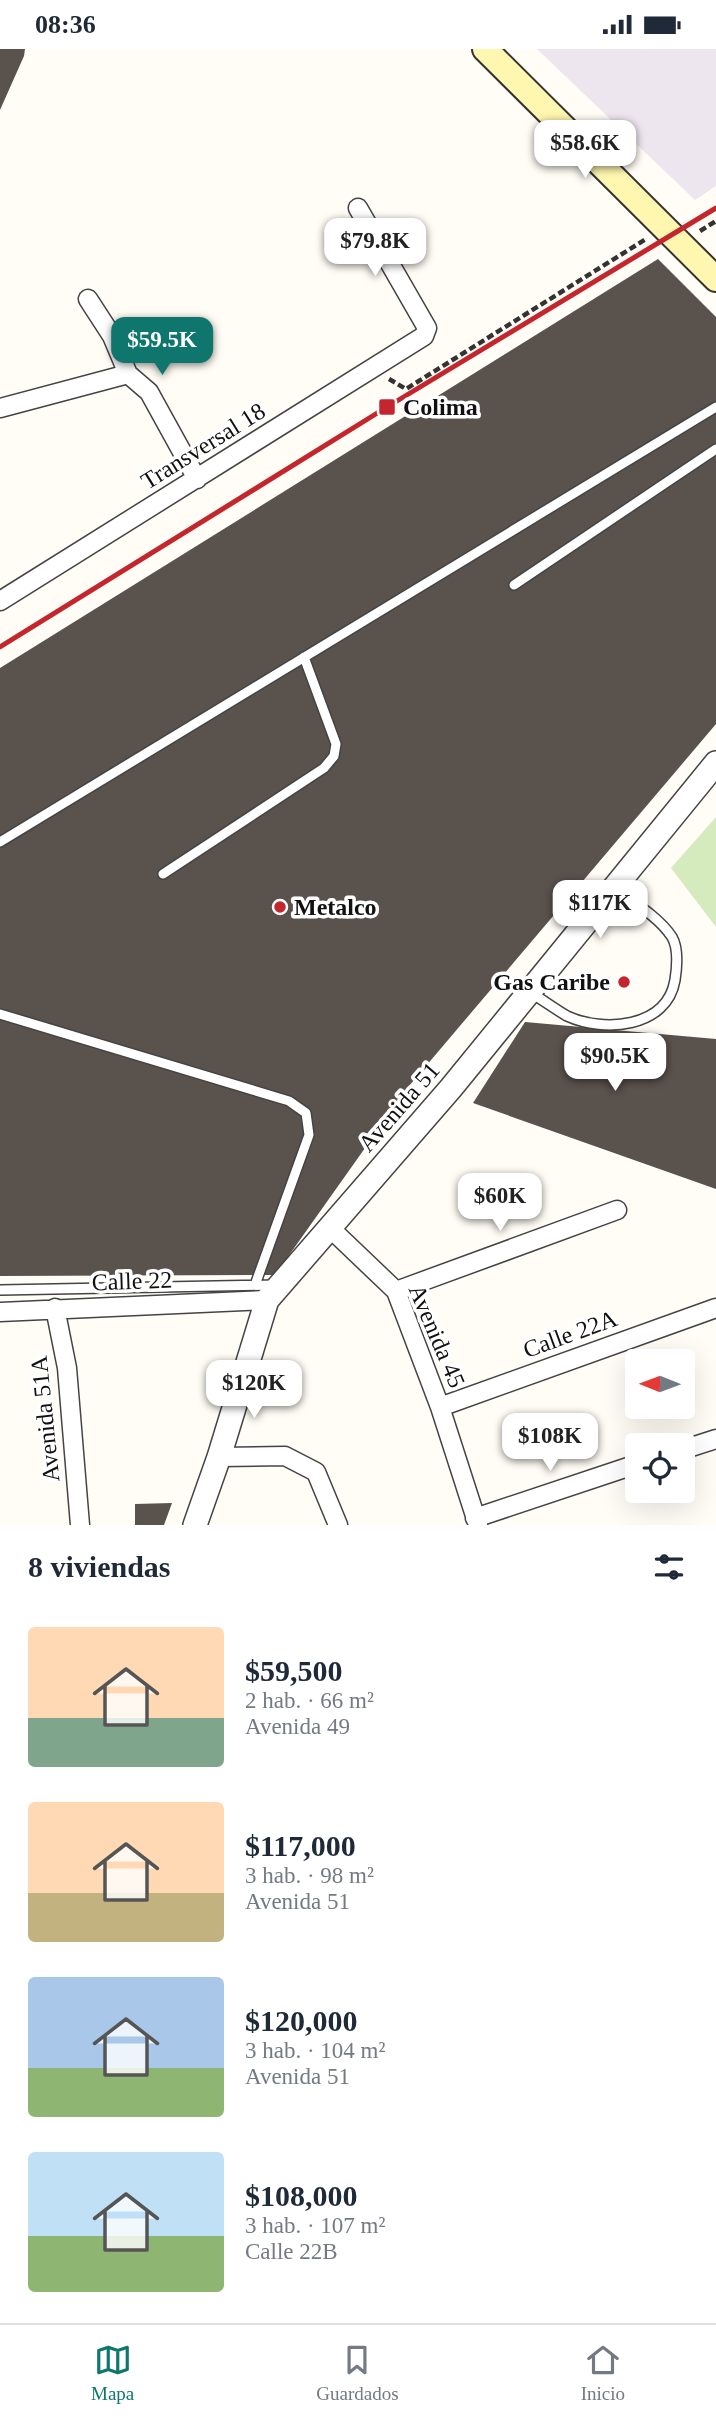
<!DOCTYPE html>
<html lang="es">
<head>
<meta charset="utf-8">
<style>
	body { margin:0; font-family:"Times New Roman",serif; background:#f6f6f7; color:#1f2937; height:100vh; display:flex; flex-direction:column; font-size:26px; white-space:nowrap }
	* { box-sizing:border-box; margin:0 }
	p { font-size:23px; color:#747a83 }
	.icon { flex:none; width:38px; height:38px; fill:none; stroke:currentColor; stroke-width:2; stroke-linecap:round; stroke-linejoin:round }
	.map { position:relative; height:1476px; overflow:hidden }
	.side { display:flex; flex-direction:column; background:#fff; flex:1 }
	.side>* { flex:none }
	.needle { width:46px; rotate:271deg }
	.buttons { position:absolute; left:625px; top:1300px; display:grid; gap:14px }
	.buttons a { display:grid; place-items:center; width:70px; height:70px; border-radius:7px; background:#fff; box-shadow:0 7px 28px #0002; font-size:35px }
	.price { position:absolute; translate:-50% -60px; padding:0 16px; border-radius:14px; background:#fff; color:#222; font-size:23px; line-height:46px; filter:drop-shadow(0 2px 4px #0008) }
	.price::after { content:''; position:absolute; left:50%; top:42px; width:21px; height:16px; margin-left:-10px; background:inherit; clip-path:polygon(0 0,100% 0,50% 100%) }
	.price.current { background:#0f766e; color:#fff }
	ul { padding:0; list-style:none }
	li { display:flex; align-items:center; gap:21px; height:175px; padding:0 28px }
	li span { display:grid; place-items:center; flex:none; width:196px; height:140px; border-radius:7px; color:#555 }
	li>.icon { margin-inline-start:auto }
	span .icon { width:84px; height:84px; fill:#fffc; stroke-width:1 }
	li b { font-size:30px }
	h2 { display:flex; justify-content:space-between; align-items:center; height:84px; padding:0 28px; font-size:30px }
	.status { display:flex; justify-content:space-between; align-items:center; height:49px; padding:0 35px; background:#fff; direction:ltr }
	.status svg { height:19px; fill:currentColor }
	.tabs { display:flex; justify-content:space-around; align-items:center; height:98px; border-top:2px solid #e0e1e3; background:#fff; font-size:19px; color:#747a83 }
	.tabs a { display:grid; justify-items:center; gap:4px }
	.tabs .current { color:#0f766e }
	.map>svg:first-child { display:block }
	.industrial { fill:#eee6ef }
	.green { fill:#d5ebbd }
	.building { fill:#5a524d }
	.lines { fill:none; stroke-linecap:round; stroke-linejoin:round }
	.service-casing { stroke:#444; stroke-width:12 }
	.minor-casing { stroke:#444; stroke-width:21 }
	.tertiary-casing { stroke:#444; stroke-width:26 }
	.secondary-casing { stroke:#333; stroke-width:28 }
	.path { stroke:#333; stroke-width:4.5; stroke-dasharray:7 3.5; stroke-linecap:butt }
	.service { stroke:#fff; stroke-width:9 }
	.minor { stroke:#fff; stroke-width:18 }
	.tertiary { stroke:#fff; stroke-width:23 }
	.secondary { stroke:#fff6b0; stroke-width:24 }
	.rail { stroke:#c4262e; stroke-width:5 }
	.poi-dot { fill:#c4262e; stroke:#fff; stroke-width:2.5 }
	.labels { text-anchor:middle; stroke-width:7; stroke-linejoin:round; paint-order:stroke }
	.poi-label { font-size:24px; font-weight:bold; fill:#111; stroke:#fff; text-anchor:start }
	.street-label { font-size:24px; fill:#111; stroke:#fff }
</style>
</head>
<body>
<div class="status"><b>08:36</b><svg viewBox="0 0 49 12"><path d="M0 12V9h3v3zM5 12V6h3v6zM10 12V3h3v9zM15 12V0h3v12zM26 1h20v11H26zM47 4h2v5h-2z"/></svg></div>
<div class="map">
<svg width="716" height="1476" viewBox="0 0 716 1476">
	<rect width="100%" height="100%" fill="#fffdf5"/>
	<path class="industrial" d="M537,0H716V137L695,151Z"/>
	<path class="green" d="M716,768V878L671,819Z"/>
	<path class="building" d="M0,0H25L24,7L0,61Z
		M658,210L716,268V675L409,1037L275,1226L0,1227V619Z
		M525,973L716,990V1140L473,1054Z
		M172,1454L164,1476H135V1455Z"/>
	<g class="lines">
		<g class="service-casing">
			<path id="service" d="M514,536L716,400
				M0,793L716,358
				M163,825L324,719L334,707L336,695L304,608
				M531,944C543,951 555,960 567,967C604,984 667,979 675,931C677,918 679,900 672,888C658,867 634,854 614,840
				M0,965L289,1052L306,1064L309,1086L255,1236
				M0,1241L275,1236"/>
		</g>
		<g class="minor-casing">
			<path id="minor" d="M88,250L112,287L128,325L149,343L197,430
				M0,359L128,325
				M0,552L424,287L427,279L358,159
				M329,1178L396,1242L440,1358L478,1476
				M396,1242L617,1161
				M55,1259L67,1319L80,1476
				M0,1263L267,1251
				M440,1358L716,1259
				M682,1401L716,1390
				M219,1408L285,1407L316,1423L338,1476
				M475,1469L637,1415"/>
		</g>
		<g class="tertiary-casing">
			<path id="tertiary" d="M195,1476L219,1408L267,1251L451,1039L716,714"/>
		</g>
		<g class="secondary-casing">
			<path id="secondary" d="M485,0L716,230"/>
		</g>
		<path class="path" d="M700,182L716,172
			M389,330L406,340L646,190"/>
		<use href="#service" class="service"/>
		<use href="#minor" class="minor"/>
		<use href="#tertiary" class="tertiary"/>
		<use href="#secondary" class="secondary"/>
		<path class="rail" d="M0,598L387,358L716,159"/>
	</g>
	<g class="poi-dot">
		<rect x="378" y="349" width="18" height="18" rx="3.5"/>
		<circle cx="280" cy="858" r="7"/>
		<circle cx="624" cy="933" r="7"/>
	</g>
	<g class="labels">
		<g class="poi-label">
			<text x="403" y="366">Colima</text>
			<text x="294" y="866">Metalco</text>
			<text x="610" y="941" text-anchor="end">Gas Caribe</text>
		</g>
		<g class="street-label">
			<text transform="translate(203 397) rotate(-32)" y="8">Transversal 18</text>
			<text transform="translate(399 1058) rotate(-49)" y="8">Avenida 51</text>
			<text transform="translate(132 1232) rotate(-2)" y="8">Calle 22</text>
			<text transform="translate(570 1285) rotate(-20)" y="8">Calle 22A</text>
			<text transform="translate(437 1287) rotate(67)" y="8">Avenida 45</text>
			<text transform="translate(45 1370) rotate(-96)" y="8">Avenida 51A</text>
		</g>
	</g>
</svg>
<div class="buttons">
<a><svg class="needle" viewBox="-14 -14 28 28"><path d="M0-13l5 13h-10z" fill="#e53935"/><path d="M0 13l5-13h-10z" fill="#747a83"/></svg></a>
<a><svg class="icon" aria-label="locate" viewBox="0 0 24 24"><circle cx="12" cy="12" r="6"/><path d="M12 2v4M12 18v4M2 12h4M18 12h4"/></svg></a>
</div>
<b class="price" style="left:585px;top:131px">$58.6K</b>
<b class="price" style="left:375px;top:229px">$79.8K</b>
<b class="price current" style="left:162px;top:328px">$59.5K</b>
<b class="price" style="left:600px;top:891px">$117K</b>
<b class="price" style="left:615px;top:1044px">$90.5K</b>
<b class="price" style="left:500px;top:1184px">$60K</b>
<b class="price" style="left:254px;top:1371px">$120K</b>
<b class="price" style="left:550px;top:1424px">$108K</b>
</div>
<section class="side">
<h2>8 viviendas<svg class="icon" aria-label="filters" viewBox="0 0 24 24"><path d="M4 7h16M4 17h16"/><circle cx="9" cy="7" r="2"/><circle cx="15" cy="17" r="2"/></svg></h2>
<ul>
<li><span style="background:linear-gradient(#ffd9b3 65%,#7fa58c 0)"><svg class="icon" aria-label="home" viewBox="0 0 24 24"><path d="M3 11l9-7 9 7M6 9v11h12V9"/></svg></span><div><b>$59,500</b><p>2 hab. · 66 m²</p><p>Avenida 49</p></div></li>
<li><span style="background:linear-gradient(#ffd9b3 65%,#c2b280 0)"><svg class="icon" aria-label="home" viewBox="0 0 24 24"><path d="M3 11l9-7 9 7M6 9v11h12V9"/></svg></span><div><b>$117,000</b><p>3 hab. · 98 m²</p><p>Avenida 51</p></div></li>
<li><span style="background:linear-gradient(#a9c7e8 65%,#8fb573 0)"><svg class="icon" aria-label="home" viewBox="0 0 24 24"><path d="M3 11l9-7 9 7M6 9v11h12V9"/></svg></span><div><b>$120,000</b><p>3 hab. · 104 m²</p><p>Avenida 51</p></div></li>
<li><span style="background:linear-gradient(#bfe0f5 60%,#8fb573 0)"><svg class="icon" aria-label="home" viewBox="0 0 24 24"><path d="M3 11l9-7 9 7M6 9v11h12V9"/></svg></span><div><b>$108,000</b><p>3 hab. · 107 m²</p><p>Calle 22B</p></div></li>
</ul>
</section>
<nav class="tabs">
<a class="current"><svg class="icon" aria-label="map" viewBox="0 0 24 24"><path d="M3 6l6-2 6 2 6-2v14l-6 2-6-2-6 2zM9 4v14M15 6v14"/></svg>Mapa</a>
<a><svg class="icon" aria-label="saved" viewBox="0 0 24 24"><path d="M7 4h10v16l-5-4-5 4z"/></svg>Guardados</a>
<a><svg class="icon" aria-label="home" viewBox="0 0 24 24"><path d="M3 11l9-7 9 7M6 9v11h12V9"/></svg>Inicio</a>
</nav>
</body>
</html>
